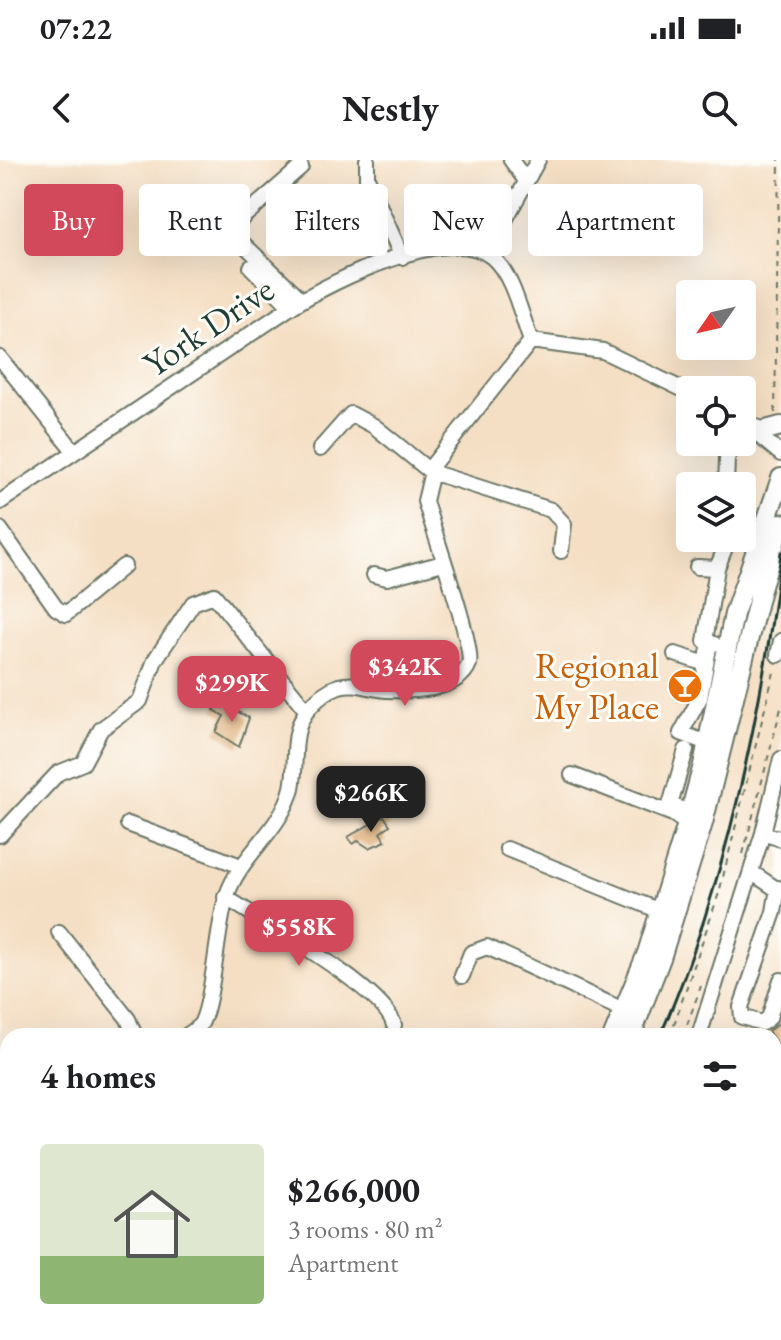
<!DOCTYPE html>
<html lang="en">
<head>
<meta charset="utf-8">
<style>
	body { margin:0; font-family:"EB Garamond",serif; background:#f6f6f6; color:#202124; height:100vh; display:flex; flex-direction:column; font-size:30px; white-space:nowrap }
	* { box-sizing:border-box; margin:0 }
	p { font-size:26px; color:#757577 }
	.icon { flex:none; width:44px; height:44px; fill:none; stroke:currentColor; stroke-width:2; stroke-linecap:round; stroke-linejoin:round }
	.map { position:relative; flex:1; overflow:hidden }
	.sheet { position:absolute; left:0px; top:868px; width:782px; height:312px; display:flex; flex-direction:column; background:#fff; border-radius:24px 24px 0 0; box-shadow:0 8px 32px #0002 }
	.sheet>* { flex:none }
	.hud { position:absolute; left:24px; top:24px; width:734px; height:72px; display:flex; gap:16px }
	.needle { width:52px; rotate:236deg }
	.tools { position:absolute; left:676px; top:120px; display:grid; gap:16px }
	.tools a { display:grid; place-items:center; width:80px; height:80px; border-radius:8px; background:#fff; box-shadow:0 8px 32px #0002; font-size:40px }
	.price { position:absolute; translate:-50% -68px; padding:0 18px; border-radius:16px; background:#d1495b; color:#fff; font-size:26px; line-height:52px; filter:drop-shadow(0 2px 4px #0008) }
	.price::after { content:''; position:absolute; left:50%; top:48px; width:24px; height:18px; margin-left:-12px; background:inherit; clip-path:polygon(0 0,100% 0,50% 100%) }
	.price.current { background:#222; color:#fff }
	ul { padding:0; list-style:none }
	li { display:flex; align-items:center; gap:24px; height:200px; padding:0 40px }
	li span { display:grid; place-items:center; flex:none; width:224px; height:160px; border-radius:8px; color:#555 }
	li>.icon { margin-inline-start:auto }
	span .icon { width:96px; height:96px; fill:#fffc; stroke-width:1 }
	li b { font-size:34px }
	h2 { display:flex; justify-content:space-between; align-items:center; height:96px; padding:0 40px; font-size:34px }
	.tag { padding:0 28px; border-radius:8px; background:#fff; box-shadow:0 8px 32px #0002; font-size:28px; line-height:72px }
	.tag.current { background:#d1495b; color:#fff }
	.status { display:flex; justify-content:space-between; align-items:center; height:56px; padding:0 40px; background:#fff; direction:ltr }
	.status svg { height:22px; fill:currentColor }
	header { display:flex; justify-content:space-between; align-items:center; height:104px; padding:0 40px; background:#fff; font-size:36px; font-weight:700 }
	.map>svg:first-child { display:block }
	.building { fill:#dfaf78 }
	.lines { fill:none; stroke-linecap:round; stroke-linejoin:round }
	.minor-casing { stroke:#6a7666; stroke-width:18 }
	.major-casing { stroke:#6a7666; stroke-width:22 }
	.path { stroke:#6a7666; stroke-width:2; stroke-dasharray:6 6; stroke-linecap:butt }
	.minor { stroke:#fff; stroke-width:14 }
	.major { stroke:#fff; stroke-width:18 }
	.rail { stroke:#1f3d34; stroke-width:3 }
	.labels { text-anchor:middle; stroke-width:6; stroke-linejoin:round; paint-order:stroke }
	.street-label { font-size:36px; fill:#1f3d34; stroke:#fdfcf7 }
	.food-label { font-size:36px; fill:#c56008; stroke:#fdfcf7; text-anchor:end }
</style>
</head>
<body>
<div class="status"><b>07:22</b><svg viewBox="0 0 49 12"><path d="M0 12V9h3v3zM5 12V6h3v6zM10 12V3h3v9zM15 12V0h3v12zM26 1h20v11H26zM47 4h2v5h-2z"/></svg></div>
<header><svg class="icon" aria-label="back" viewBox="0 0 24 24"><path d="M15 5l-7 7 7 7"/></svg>Nestly<svg class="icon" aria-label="search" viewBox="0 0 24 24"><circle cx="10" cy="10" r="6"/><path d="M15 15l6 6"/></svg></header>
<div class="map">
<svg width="781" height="1180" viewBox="0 0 781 1180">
	<rect width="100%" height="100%" fill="#fdfcf7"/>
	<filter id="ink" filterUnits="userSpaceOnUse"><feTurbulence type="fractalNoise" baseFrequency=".0125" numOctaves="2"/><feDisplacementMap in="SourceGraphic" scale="16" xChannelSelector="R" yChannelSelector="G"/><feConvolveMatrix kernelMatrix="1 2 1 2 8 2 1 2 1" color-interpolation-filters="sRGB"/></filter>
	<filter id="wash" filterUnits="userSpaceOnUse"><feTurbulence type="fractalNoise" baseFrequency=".006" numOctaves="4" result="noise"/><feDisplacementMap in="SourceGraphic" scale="32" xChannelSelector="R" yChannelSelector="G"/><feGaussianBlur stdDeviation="1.8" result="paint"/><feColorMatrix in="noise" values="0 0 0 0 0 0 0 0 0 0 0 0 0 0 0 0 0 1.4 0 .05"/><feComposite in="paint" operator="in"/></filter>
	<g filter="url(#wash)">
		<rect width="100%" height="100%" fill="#f5dfc4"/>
		<g id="blocks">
			<path class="building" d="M219,541L249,558L239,587L216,572L224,556L214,550Z
				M384,656L390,665L380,673L386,681L369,688L358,681L353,684L348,677Z
				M781,862V890L768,871Z"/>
		</g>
	</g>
	<g filter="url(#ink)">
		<use href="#blocks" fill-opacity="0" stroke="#6a7666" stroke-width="2"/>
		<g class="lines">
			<g class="minor-casing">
				<path id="minor" d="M367,0V18L402,97
					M511,0L526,21
					M301,7L242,58L232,73L302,140
					M487,93L538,0
					M251,107L291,147
					M531,181L603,191L690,233
					M0,198L74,291
					M752,270L781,294
					M320,289L351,254L374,266L431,312L551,350L564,364L561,391
					M726,326L727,298L735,282
					M0,342L291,147C330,122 451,61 492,97C513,115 521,155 531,181
					M0,369L56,448L66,454L124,406
					M697,407L717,408L705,481L714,484
					M717,408L729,378
					M374,415L387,418L443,403
					M675,494L706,504
					M778,495L781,481
					M707,583L681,573L700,538L710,482
					M572,615L673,654L687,664
					M682,649L670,645L686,590
					M128,664L241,706
					M763,673L781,679
					M0,675L58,613L83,603L101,569L140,541L155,500L193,443L214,435L307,551
					M507,689L660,751
					M751,712L781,732
					M778,728L774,752L741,847L742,857L762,863L769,858L781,820
					M225,737C260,760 386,830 394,865
					M59,772L128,859L135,876
					M462,816L471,793L487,787L625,851
					M186,876C191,873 196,869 200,865C213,847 217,763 227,735C241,694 281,671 292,628C298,599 289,571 310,547C318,538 327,530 339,526C356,521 370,529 387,530C411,531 458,532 469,504C475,487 432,367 425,341L434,303L531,181
					M699,876L763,673L781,599
					M0,1010L8,1019
					M0,1060L8,1056
					M774,1097L781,1093
					M0,1154L8,1158
					M38,1172L50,1179
					M302,1172L314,1180
					M719,1172L724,1180
					M778,1180L781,1178"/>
			</g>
			<g class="major-casing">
				<path id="major" d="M746,266L762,271L781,266
					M613,876L647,793L687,664L703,605L734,454L781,318
					M631,876L661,798L703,663L760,433L781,363
					M427,1180L432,1172
					M445,1180L450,1172"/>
			</g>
			<path class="path" d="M775,253L779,0
				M743,694L781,548
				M670,876L719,733L775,508
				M683,876L701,826
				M473,1180L478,1172
				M501,1180L507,1172"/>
			<use href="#minor" class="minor"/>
			<use href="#major" class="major"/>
			<path class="rail" d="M660,876C724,732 763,548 781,392
				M479,1180L484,1172"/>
		</g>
	</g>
	<defs>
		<g id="bar-disc" transform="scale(1.8)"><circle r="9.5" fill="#e8710a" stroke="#fdfcf7"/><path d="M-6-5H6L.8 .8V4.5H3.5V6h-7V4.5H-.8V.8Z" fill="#fff"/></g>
	</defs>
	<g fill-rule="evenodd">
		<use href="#bar-disc" x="685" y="526"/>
	</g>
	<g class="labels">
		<g class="street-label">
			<text transform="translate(208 166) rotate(-34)" y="13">York Drive</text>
		</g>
		<g class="food-label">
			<text x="659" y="518">Regional<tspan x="659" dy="41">My Place</tspan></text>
		</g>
	</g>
</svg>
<div class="tools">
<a><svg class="needle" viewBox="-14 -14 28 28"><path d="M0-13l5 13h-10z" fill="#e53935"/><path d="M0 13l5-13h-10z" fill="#757577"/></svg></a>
<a><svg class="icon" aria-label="locate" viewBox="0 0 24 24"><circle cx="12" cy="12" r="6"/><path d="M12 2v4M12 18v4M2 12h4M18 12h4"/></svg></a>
<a><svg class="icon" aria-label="layers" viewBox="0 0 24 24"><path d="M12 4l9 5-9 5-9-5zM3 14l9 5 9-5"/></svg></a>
</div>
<b class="price" style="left:405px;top:548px">$342K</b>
<b class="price" style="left:232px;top:564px">$299K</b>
<b class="price current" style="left:371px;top:674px">$266K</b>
<b class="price" style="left:299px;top:808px">$558K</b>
<div class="hud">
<a class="tag current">Buy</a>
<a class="tag">Rent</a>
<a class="tag">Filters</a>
<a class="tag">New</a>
<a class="tag">Apartment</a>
</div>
<section class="sheet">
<h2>4 homes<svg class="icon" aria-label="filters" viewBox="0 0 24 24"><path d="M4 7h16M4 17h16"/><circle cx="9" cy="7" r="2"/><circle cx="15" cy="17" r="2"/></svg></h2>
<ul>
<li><span style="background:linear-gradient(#dfe7d0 70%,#8fb573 0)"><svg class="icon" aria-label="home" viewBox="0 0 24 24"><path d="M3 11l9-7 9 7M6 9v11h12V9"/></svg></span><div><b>$266,000</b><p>3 rooms · 80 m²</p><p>Apartment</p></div></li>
</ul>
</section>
</div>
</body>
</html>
